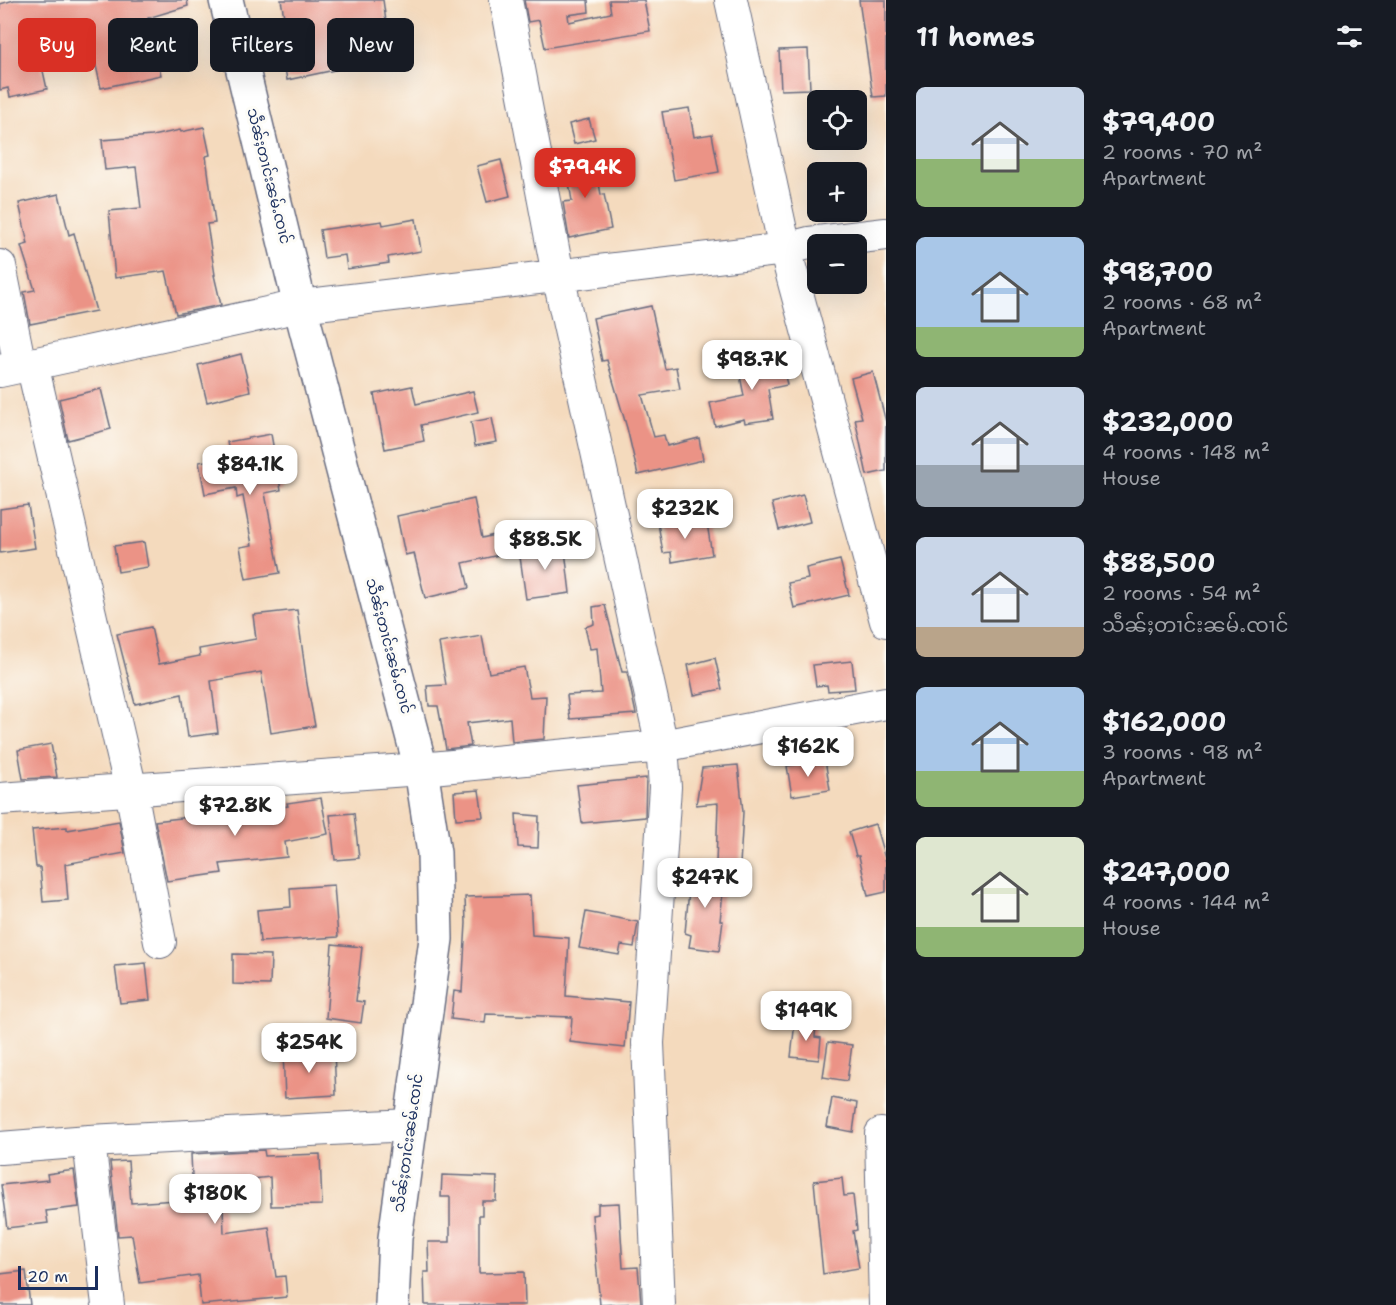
<!DOCTYPE html>
<html lang="en">
<head>
<meta charset="utf-8">
<style>
	body { margin:0; font-family:"Shantell Sans","Noto Sans Myanmar",sans-serif; background:#242831; color:#f1f3f6; height:100vh; display:flex; flex-direction:column; font-size:22px; white-space:nowrap }
	* { box-sizing:border-box; margin:0 }
	p { font-size:20px; color:#9ea1a6 }
	.icon { flex:none; width:33px; height:33px; fill:none; stroke:currentColor; stroke-width:2; stroke-linecap:round; stroke-linejoin:round }
	.map { position:relative; flex:1; overflow:hidden }
	.details { display:flex; flex-direction:column; background:#171b24; width:510px }
	.details>* { flex:none }
	.banner { position:absolute; left:18px; top:18px; width:570px; height:54px; display:flex; gap:12px }
	.tools { position:absolute; left:807px; top:90px; display:grid; gap:12px }
	.tools a { display:grid; place-items:center; width:60px; height:60px; border-radius:9px; background:#171b24; box-shadow:0 6px 24px #0002; font-size:30px }
	.scale { position:absolute; left:18px; bottom:15px; width:80px; box-sizing:border-box; padding-left:6px; border:3px solid #1b2f5e; border-top:0; font-size:16px; line-height:21px; white-space:nowrap; color:#1b2f5e; -webkit-text-stroke:4px #fdfcf7; paint-order:stroke }
	.price { position:absolute; translate:-50% -51px; padding:0 14px; border-radius:12px; background:#fff; color:#222; font-size:20px; line-height:39px; filter:drop-shadow(0 2px 3px #0008) }
	.price::after { content:''; position:absolute; left:50%; top:36px; width:18px; height:14px; margin-left:-9px; background:inherit; clip-path:polygon(0 0,100% 0,50% 100%) }
	.price.selected { background:#d93025; color:#fff }
	ul { padding:0; list-style:none }
	li { display:flex; align-items:center; gap:18px; height:150px; padding:0 30px }
	li span { display:grid; place-items:center; flex:none; width:168px; height:120px; border-radius:9px; color:#555 }
	li>.icon { margin-inline-start:auto }
	span .icon { width:72px; height:72px; fill:#fffc; stroke-width:1 }
	li b { font-size:26px }
	h2 { display:flex; justify-content:space-between; align-items:center; height:72px; padding:0 30px; font-size:26px }
	.tag { padding:0 21px; border-radius:9px; background:#171b24; box-shadow:0 6px 24px #0002; font-size:21px; line-height:54px }
	.tag.selected { background:#d93025; color:#fff }
	main { display:flex; flex:1; min-height:0 }
	.map>svg:first-child { display:block }
	.building { fill:#eb9386 }
	.lines { fill:none; stroke-linecap:round; stroke-linejoin:round }
	.street-casing { stroke:#676b7f; stroke-width:34 }
	.highway-casing { stroke:#676b7f; stroke-width:36 }
	.street { stroke:#fff; stroke-width:32 }
	.highway { stroke:#fff; stroke-width:33 }
	.labels { text-anchor:middle; stroke-width:6; stroke-linejoin:round; paint-order:stroke }
	.street-label { font-size:15px; fill:#1b2f5e; stroke:#fdfcf7 }
</style>
</head>
<body>
<main>
<div class="map">
<svg width="886" height="1305" viewBox="0 0 886 1305">
	<rect width="100%" height="100%" fill="#fdfcf7"/>
	<filter id="ink" filterUnits="userSpaceOnUse"><feTurbulence type="fractalNoise" baseFrequency=".0167" numOctaves="2"/><feDisplacementMap in="SourceGraphic" scale="12" xChannelSelector="R" yChannelSelector="G"/><feConvolveMatrix kernelMatrix="1 2 1 2 8 2 1 2 1" color-interpolation-filters="sRGB"/></filter>
	<filter id="wash" filterUnits="userSpaceOnUse"><feTurbulence type="fractalNoise" baseFrequency=".008" numOctaves="4" result="noise"/><feDisplacementMap in="SourceGraphic" scale="24" xChannelSelector="R" yChannelSelector="G"/><feGaussianBlur stdDeviation="1.35" result="paint"/><feColorMatrix in="noise" values="0 0 0 0 0 0 0 0 0 0 0 0 0 0 0 0 0 1.4 0 .05"/><feComposite in="paint" operator="in"/></filter>
	<g filter="url(#wash)">
		<rect width="100%" height="100%" fill="#f4dabd"/>
		<g id="blocks">
			<path class="building" d="M14,0H187L188,6L148,18L161,75L101,88L86,21L35,35L47,89L10,97L8,88L0,90V4Z
				M281,0H383L389,43L383,44L387,59L287,80L281,45L289,44Z
				M524,0H588L589,12L568,15L569,22L611,13L609,0H644L650,31L545,48L539,20L528,22Z
				M859,0H886V96L873,97Z
				M808,49L810,89L781,90L779,50Z
				M689,108L694,137L712,134L719,172L674,180L662,112Z
				M589,119L595,139L574,144L569,124Z
				M204,127L210,155L206,156L215,223L207,224L215,275H214L221,305L176,314L166,271L115,278L109,211L141,208L136,167L105,170L102,140L152,136L180,130L181,132Z
				M594,154L601,195L604,194L611,229L569,238L563,202L572,201L565,159Z
				M501,160L510,196L487,202L477,166Z
				M59,194L69,235L74,233L96,311L30,324L24,292L35,290L21,246L28,244L19,203Z
				M416,219L421,251L388,257L389,263L347,269L345,255L324,258L320,230L382,221L383,225Z
				M651,306L665,369L676,367L680,389L642,395L654,437L664,435L667,446L699,438L703,460L638,475L627,428L607,360L602,361L593,318Z
				M780,353L787,385L768,389L773,419L745,423L744,419L715,426L710,403L744,396L737,360Z
				M241,354L250,391L207,402L198,365Z
				M873,372L886,422V471L867,475L855,419L862,418L851,378Z
				M412,386L416,404L473,391L478,412L421,425L424,441L385,449L374,394Z
				M101,389L111,429L68,440L59,399Z
				M492,418L497,442L475,446L471,422Z
				M271,434L281,490L265,493L280,573L246,579L240,547L252,545L243,496L237,498L236,488L205,494L199,462L230,457L227,442Z
				M803,495L810,522L779,530L772,503Z
				M474,499L482,538L494,535L499,555L463,563L469,588L425,598L414,553L405,555L397,516Z
				M28,505L35,548L0,553V509Z
				M683,519L684,527L707,523L712,555L672,562L671,552L663,553L658,523Z
				M144,542L148,567L118,572L114,546Z
				M564,542L570,593L526,599L519,550Z
				M840,560L849,595L794,608L788,583L808,579L806,568Z
				M605,605L622,672H627L636,714L570,719L567,695L601,693L597,648L590,649L585,627L594,624L593,607Z
				M297,610L307,684L315,726L271,733L261,672L211,681L218,733L188,737L182,694L135,704L117,634L151,627L159,664L200,656L199,649L256,639L253,615Z
				M482,636L489,673L524,667L530,697L546,696L544,739L512,742L510,718L467,723L471,746L446,749L438,706H429L427,686L446,685L439,643Z
				M715,658L722,689L694,695L688,665Z
				M852,661L855,689L828,691L827,685L816,686L813,665Z
				M51,744L57,777L23,779L18,750Z
				M825,760L830,790L792,796L787,766Z
				M738,765L743,812L740,865L716,864L718,803L696,805L702,768Z
				M646,778L645,817L582,823L577,785Z
				M479,790L483,817L456,819L454,792Z
				M321,798L328,834L285,842L287,857L220,864L222,873L167,881L155,821L288,806L287,803Z
				M354,813L359,858L335,860L330,815Z
				M516,814L539,816L538,848L518,847Z
				M119,821L125,853L65,864L68,900L43,902L40,867H36L32,830L67,827V830Z
				M875,824L886,862V892L868,896L859,856H856L849,832Z
				M691,869L725,873L720,921H723L719,951L689,947L691,935L685,933Z
				M334,885L338,937L260,942L257,910L291,907L290,888Z
				M530,895L532,935L569,938L566,996L629,1002L625,1048L570,1042L572,1017L486,1014L485,1023L451,1019L454,991L462,992L466,923L465,897Z
				M586,912L638,922L634,947L621,945L619,955L579,948Z
				M332,944L362,947L356,1001L364,1002L361,1023L326,1018Z
				M233,954L271,955L270,985L233,984Z
				M146,963L150,1000L120,1003L115,966Z
				M795,1022L816,1025L815,1037L821,1038L819,1060L791,1057Z
				M828,1042L852,1045L847,1081L823,1077Z
				M334,1050L336,1095L285,1098L283,1052Z
				M832,1098L857,1103L853,1132L827,1127Z
				M264,1150L265,1156L320,1154L322,1205L271,1206L270,1177L222,1182L224,1233L269,1227L276,1277L285,1276L287,1297L201,1305L198,1275L140,1283L132,1235L118,1236L110,1162L128,1161L131,1203L193,1199L191,1154Z
				M74,1170L79,1207L46,1211L48,1223L7,1228L1,1185L48,1180L47,1174Z
				M442,1175L497,1177L496,1201H482V1215H479V1273L524,1272L525,1305H425L424,1272H429L428,1242H450V1197H441Z
				M842,1178L844,1196L853,1195L857,1230L853,1231L859,1268L823,1274L814,1181Z
				M619,1203L623,1268L638,1267L641,1303L600,1305L592,1215L598,1214V1204Z
				M26,1271L30,1305H0V1274Z"/>
		</g>
	</g>
	<g filter="url(#ink)">
		<use href="#blocks" fill-opacity="0" stroke="#676b7f" stroke-width="1.5"/>
		<g class="lines">
			<g class="street-casing">
				<path id="street" d="M506,0L558,275L662,746L665,787L648,1043L659,1305
					M731,0L785,249L886,621
					M0,266L20,366
					M32,364L131,790L160,942
					M0,371L300,306L785,249L809,243L886,234
					M0,799L421,769L662,746L886,703
					M881,1134L885,1305
					M89,1141L108,1305
					M0,1148L89,1141L410,1125"/>
			</g>
			<g class="highway-casing">
				<path id="highway" d="M226,0L300,306L421,769L434,853L436,939L395,1238L392,1305"/>
			</g>
			<use href="#street" class="street"/>
			<use href="#highway" class="highway"/>
		</g>
	</g>
	<g class="labels">
		<g class="street-label">
			<text transform="translate(269 176) rotate(76)" y="5">သဵၼ်ႈတၢင်းၼမ်ႉၸၢင်</text>
			<text transform="translate(389 646) rotate(75)" y="5">သဵၼ်ႈတၢင်းၼမ်ႉၸၢင်</text>
			<text transform="translate(408 1143) rotate(-82)" y="5">သဵၼ်ႈတၢင်းၼမ်ႉၸၢင်</text>
		</g>
	</g>
</svg>
<div class="tools">
<a><svg class="icon" aria-label="locate" viewBox="0 0 24 24"><circle cx="12" cy="12" r="6"/><path d="M12 2v4M12 18v4M2 12h4M18 12h4"/></svg></a>
<a>+</a>
<a>−</a>
</div>
<div class="scale">20 m</div>
<b class="price selected" style="left:585px;top:199px">$79.4K</b>
<b class="price" style="left:752px;top:391px">$98.7K</b>
<b class="price" style="left:250px;top:496px">$84.1K</b>
<b class="price" style="left:685px;top:540px">$232K</b>
<b class="price" style="left:545px;top:571px">$88.5K</b>
<b class="price" style="left:808px;top:778px">$162K</b>
<b class="price" style="left:235px;top:837px">$72.8K</b>
<b class="price" style="left:705px;top:909px">$247K</b>
<b class="price" style="left:806px;top:1042px">$149K</b>
<b class="price" style="left:309px;top:1074px">$254K</b>
<b class="price" style="left:215px;top:1225px">$180K</b>
<div class="banner">
<a class="tag selected">Buy</a>
<a class="tag">Rent</a>
<a class="tag">Filters</a>
<a class="tag">New</a>
</div>
</div>
<section class="details">
<h2>11 homes<svg class="icon" aria-label="filters" viewBox="0 0 24 24"><path d="M4 7h16M4 17h16"/><circle cx="9" cy="7" r="2"/><circle cx="15" cy="17" r="2"/></svg></h2>
<ul>
<li><span style="background:linear-gradient(#c9d6e8 60%,#8fb573 0)"><svg class="icon" aria-label="home" viewBox="0 0 24 24"><path d="M3 11l9-7 9 7M6 9v11h12V9"/></svg></span><div><b>$79,400</b><p>2 rooms · 70 m²</p><p>Apartment</p></div></li>
<li><span style="background:linear-gradient(#a9c7e8 75%,#8fb573 0)"><svg class="icon" aria-label="home" viewBox="0 0 24 24"><path d="M3 11l9-7 9 7M6 9v11h12V9"/></svg></span><div><b>$98,700</b><p>2 rooms · 68 m²</p><p>Apartment</p></div></li>
<li><span style="background:linear-gradient(#c9d6e8 65%,#9aa5b1 0)"><svg class="icon" aria-label="home" viewBox="0 0 24 24"><path d="M3 11l9-7 9 7M6 9v11h12V9"/></svg></span><div><b>$232,000</b><p>4 rooms · 148 m²</p><p>House</p></div></li>
<li><span style="background:linear-gradient(#c9d6e8 75%,#b9a48a 0)"><svg class="icon" aria-label="home" viewBox="0 0 24 24"><path d="M3 11l9-7 9 7M6 9v11h12V9"/></svg></span><div><b>$88,500</b><p>2 rooms · 54 m²</p><p>သဵၼ်ႈတၢင်းၼမ်ႉၸၢင်</p></div></li>
<li><span style="background:linear-gradient(#a9c7e8 70%,#8fb573 0)"><svg class="icon" aria-label="home" viewBox="0 0 24 24"><path d="M3 11l9-7 9 7M6 9v11h12V9"/></svg></span><div><b>$162,000</b><p>3 rooms · 98 m²</p><p>Apartment</p></div></li>
<li><span style="background:linear-gradient(#dfe7d0 75%,#8fb573 0)"><svg class="icon" aria-label="home" viewBox="0 0 24 24"><path d="M3 11l9-7 9 7M6 9v11h12V9"/></svg></span><div><b>$247,000</b><p>4 rooms · 144 m²</p><p>House</p></div></li>
</ul>
</section>
</main>
</body>
</html>
